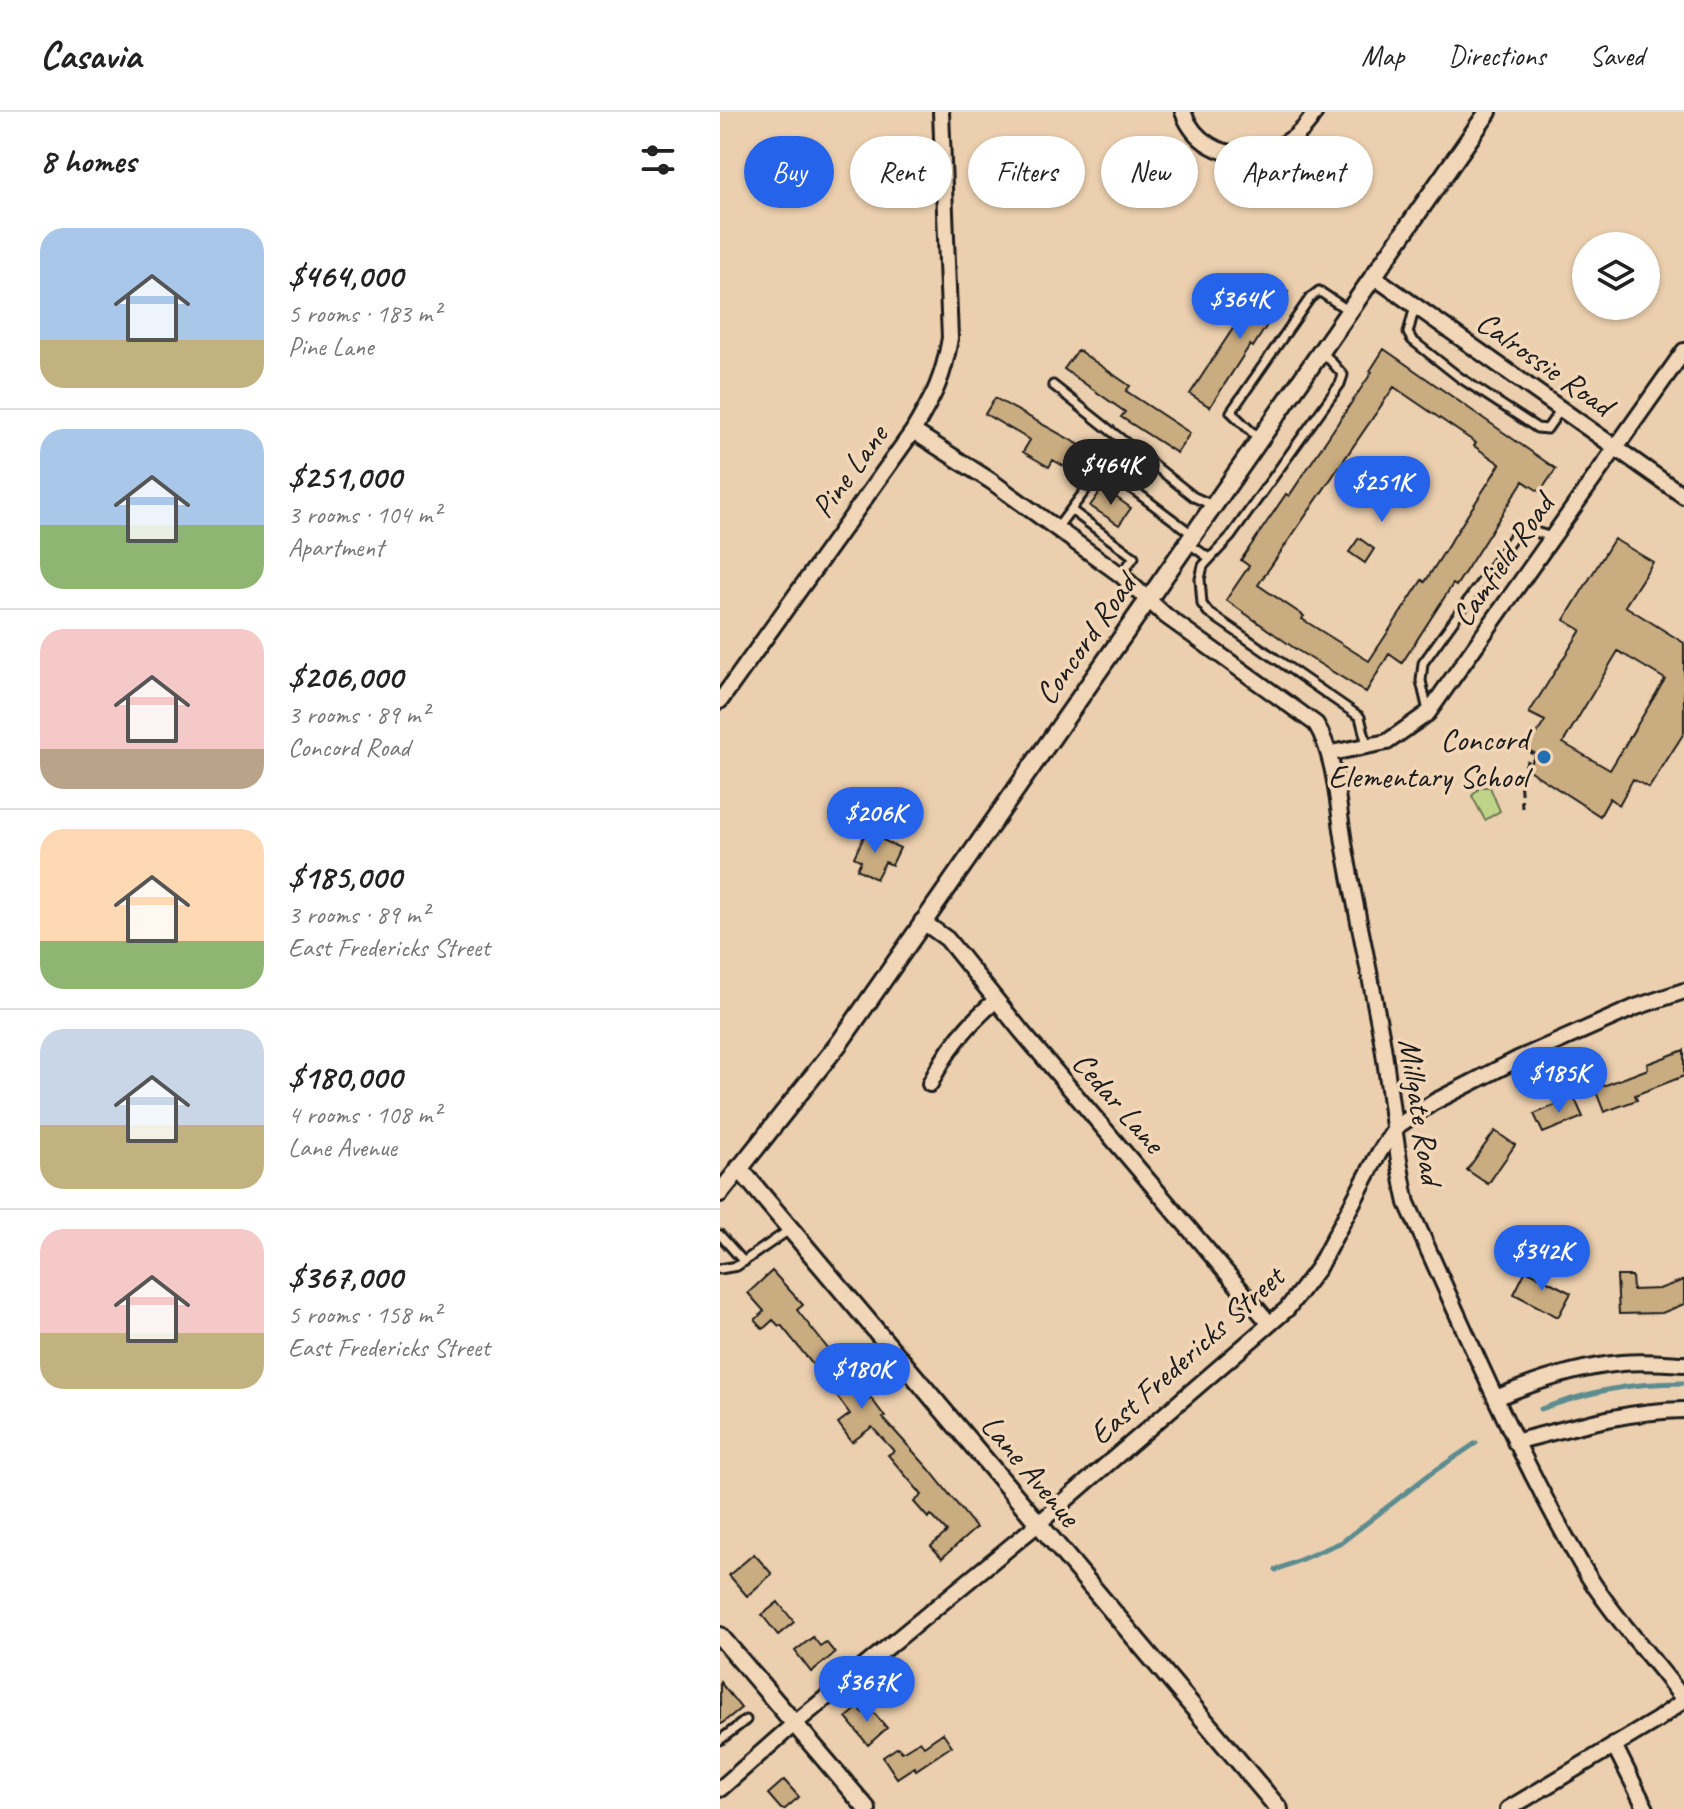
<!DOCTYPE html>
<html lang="en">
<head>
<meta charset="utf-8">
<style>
	body { margin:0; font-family:Caveat,sans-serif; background:#f6f6f6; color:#222; height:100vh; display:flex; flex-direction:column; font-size:30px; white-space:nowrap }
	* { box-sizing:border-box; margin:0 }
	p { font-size:26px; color:#767676 }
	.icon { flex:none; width:44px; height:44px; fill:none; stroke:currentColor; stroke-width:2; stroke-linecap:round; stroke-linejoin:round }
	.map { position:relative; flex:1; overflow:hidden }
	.details { display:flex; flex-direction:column; background:#fff; width:720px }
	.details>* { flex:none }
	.top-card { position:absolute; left:24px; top:24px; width:760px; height:72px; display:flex; gap:16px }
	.fabs { position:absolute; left:852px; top:120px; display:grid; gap:16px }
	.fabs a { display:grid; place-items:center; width:88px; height:88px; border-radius:50%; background:#fff; box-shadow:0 2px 6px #0004; font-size:40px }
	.price { position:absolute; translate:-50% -68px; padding:0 18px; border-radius:28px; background:#2563eb; color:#fff; font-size:26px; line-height:52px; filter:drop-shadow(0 2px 4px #0008) }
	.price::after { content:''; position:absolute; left:50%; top:48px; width:24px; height:18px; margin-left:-12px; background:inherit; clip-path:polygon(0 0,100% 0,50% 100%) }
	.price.current { background:#222; color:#fff }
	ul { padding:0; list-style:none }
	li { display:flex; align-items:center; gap:24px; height:200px; padding:0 40px }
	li+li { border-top:2px solid #e0e0e0 }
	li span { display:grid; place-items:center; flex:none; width:224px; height:160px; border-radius:24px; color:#555 }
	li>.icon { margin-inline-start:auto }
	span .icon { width:96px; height:96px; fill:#fffc; stroke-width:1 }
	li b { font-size:34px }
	h2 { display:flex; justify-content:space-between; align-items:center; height:96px; padding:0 40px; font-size:34px }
	.tag { padding:0 28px; border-radius:36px; background:#fff; box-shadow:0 2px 6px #0004; font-size:28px; line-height:72px }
	.tag.current { background:#2563eb; color:#fff }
	header { display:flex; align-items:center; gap:48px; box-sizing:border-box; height:112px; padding:0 40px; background:#fff; border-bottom:2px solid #e0e0e0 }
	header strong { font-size:38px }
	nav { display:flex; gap:44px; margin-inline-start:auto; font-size:28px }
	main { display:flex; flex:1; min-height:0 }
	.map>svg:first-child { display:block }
	.green { fill:#c0d489; stroke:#6e7852; stroke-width:2 }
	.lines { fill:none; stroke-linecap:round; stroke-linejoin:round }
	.stream { stroke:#5b8c90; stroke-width:5 }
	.building { fill:#caac81; stroke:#1c1c1c; stroke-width:2; fill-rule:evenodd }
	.service-casing { stroke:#1c1c1c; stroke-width:13 }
	.minor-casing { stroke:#1c1c1c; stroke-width:20 }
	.tertiary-casing { stroke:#1c1c1c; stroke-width:22 }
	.path { stroke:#1c1c1c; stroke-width:3; stroke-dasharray:8 6; stroke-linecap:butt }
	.service { stroke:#f1d6b8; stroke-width:7 }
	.minor { stroke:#f1d6b8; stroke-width:14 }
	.tertiary { stroke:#f1d6b8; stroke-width:16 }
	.poi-dot { fill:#1f6fb2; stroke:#f1d6b8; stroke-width:3 }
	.labels { text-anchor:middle; stroke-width:7; stroke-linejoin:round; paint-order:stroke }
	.street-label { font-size:32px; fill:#1c1c1c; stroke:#f1d6b8 }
	.poi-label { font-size:32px; fill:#1c1c1c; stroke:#f1d6b8; text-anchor:end }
</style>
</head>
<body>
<header>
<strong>Casavia</strong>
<nav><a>Map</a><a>Directions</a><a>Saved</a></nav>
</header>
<main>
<section class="details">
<h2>8 homes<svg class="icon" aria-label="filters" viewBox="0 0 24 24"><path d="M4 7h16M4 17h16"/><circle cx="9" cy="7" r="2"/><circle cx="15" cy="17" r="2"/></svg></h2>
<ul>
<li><span style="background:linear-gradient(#a9c7e8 70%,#c2b280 0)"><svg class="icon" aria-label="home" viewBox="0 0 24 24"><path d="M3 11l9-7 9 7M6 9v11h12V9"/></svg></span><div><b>$464,000</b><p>5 rooms · 183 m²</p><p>Pine Lane</p></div></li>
<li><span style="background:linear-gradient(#a9c7e8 60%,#8fb573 0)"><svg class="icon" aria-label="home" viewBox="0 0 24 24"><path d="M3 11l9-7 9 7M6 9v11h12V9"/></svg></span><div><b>$251,000</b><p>3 rooms · 104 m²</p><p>Apartment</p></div></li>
<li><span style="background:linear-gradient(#f6c9c9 75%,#b9a48a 0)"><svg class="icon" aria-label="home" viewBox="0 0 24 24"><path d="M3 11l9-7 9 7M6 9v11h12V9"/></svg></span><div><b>$206,000</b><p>3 rooms · 89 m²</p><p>Concord Road</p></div></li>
<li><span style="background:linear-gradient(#ffd9b3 70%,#8fb573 0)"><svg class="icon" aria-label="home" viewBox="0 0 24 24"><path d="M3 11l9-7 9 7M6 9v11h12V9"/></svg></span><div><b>$185,000</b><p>3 rooms · 89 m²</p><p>East Fredericks Street</p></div></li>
<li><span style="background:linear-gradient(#c9d6e8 60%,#c2b280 0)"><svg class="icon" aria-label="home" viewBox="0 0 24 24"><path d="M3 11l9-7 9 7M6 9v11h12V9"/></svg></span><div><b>$180,000</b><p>4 rooms · 108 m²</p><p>Lane Avenue</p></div></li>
<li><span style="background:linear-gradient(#f6c9c9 65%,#c2b280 0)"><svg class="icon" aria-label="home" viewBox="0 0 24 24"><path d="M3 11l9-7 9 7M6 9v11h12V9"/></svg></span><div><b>$367,000</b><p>5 rooms · 158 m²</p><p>East Fredericks Street</p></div></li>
</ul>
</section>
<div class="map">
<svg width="964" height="1697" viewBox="0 0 964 1697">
	<rect width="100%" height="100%" fill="#ebcfae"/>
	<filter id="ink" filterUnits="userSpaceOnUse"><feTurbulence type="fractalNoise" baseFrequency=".0125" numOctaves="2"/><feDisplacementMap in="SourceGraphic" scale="16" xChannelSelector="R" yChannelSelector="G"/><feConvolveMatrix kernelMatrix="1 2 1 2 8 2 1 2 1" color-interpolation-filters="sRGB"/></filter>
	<g filter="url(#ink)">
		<path class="green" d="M760,675H770L780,699L765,708L752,684Z"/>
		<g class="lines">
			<path class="stream" d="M821,1297C873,1279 908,1271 964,1271
				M556,1458L622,1430L710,1362L756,1331"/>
		</g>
		<path class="building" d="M546,166L568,180L533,235L530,233L490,295L470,282Z
			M664,237L836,357L820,380L803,369L736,474L733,472L682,551L669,542L646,580L577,538L506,488L529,454L521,448L566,382L569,384L652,260L650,259ZM674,275L756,331L754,334L780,352L705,470L702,468L649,549L582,507L584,504L538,473Z
			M358,238L410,274L406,279L470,321L457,341L401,305L405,300L344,257Z
			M275,286L365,336L352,359L333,348L329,355L303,340L310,328L265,302Z
			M383,376L411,396L399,413L370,394Z
			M639,426L654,437L645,451L629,440Z
			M894,427L933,450L905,494L964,531V621L929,676L913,667L899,693L890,686L880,704L807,657L816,642L807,637L825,609L809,601L861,518L844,508ZM898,539L945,567L890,658L843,631Z
			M146,720L180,736L172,753L165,750L156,767L137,757L141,749L134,745Z
			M964,938V964L915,983L917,988L884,1000L875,977L928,957L927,952Z
			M854,985L863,1005L823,1021L814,1002Z
			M775,1019L795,1033L768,1072L747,1058Z
			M806,1158L851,1181L838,1205L794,1182Z
			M52,1159L83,1193L77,1198L149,1288L151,1286L165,1305L163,1306L209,1357L256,1416L222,1446L211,1434L227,1420L211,1403L208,1406L194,1390L202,1383L168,1343L174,1339L152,1315L132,1330L118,1311L130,1302L102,1264L61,1213L59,1214L53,1208L43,1217L35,1208L44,1199L28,1181Z
			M897,1164H912L913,1178L939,1177L964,1168V1192L942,1201L899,1202Z
			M34,1442L52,1462L27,1484L9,1463Z
			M58,1490L74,1510L58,1523L42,1503Z
			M93,1525L100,1534L106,1530L115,1541L91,1560L75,1539Z
			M0,1570L21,1596L0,1613Z
			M139,1595L143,1601L149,1595L167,1616L148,1633L126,1606Z
			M223,1621L232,1634L196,1658L194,1655L177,1666L163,1645L178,1635L182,1640L200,1629L204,1634Z
			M64,1668L79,1685L65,1697H61L48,1682Z"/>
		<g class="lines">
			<g class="service-casing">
				<path id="service" d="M695,194L688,221L692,228L739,265L817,316L827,317L841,297
					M602,239L623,263L620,272L511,424L483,454L480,467L482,492L488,500L640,605L647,633
					M333,273L474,385L492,393
					M539,327L511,300L590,186L599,179L629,199
					M351,398L414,445L401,463
					M337,416L383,355L472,422
					M468,431L489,446
					M708,599L701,569L703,551L795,423L812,419L832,425
					M0,1123L24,1150
					M0,1157L17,1154L69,1118
					M0,1628L26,1608"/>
			</g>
			<g class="minor-casing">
				<path id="minor" d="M463,0C486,61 568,52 595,0
					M653,164L964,384
					M193,319L271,369L401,463L446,504L596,612C617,646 618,702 626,742C637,804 651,866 662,928C671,983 675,1038 687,1091C743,1213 794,1337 861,1452C890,1502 930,1542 964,1588L937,1608L788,1697
					M0,589L193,319C214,283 223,268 230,226L221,0
					M611,641L667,630L708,601L964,239
					M202,809L227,827L302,920L550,1212
					M210,972C227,937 247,913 276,888
					M776,1286C816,1269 858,1255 902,1251C922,1249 944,1251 964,1252
					M795,1330C852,1315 905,1299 964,1298
					M894,1633L926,1697
					M0,1677L74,1612L319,1411L567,1197L598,1156L659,1041L676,1015L714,990L798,947L916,895L964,879"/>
			</g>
			<g class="tertiary-casing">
				<path id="tertiary" d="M19,1056L559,1697
					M0,1081L120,930L768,0
					M0,1524L147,1697"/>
			</g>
			<path class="path" d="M802,696L800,664L812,640"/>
			<use href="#service" class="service"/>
			<use href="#minor" class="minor"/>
			<use href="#tertiary" class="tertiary"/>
		</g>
	</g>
	<circle class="poi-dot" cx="824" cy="645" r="8"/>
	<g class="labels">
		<g class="street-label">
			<text transform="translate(825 251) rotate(35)" y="11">Calrossie Road</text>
			<text transform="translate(129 359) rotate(-54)" y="11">Pine Lane</text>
			<text transform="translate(782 448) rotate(-55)" y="11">Camfield Road</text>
			<text transform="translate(365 527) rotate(-55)" y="11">Concord Road</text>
			<text transform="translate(399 990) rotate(49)" y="11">Cedar Lane</text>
			<text transform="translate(701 999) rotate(81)" y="11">Millgate Road</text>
			<text transform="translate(466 1243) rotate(-42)" y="11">East Fredericks Street</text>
			<text transform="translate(311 1358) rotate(50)" y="11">Lane Avenue</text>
		</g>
		<g class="poi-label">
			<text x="808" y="638">Concord<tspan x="808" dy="37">Elementary School</tspan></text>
		</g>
	</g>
</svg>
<div class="fabs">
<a><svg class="icon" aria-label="layers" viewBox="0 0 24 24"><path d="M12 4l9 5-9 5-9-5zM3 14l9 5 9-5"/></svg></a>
</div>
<b class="price" style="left:520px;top:229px">$364K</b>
<b class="price current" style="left:391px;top:395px">$464K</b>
<b class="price" style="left:662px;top:412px">$251K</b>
<b class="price" style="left:155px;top:743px">$206K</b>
<b class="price" style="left:839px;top:1003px">$185K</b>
<b class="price" style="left:822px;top:1181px">$342K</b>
<b class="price" style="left:142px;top:1299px">$180K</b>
<b class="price" style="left:147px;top:1612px">$367K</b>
<div class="top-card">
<a class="tag current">Buy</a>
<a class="tag">Rent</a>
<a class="tag">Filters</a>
<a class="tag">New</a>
<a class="tag">Apartment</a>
</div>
</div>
</main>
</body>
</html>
